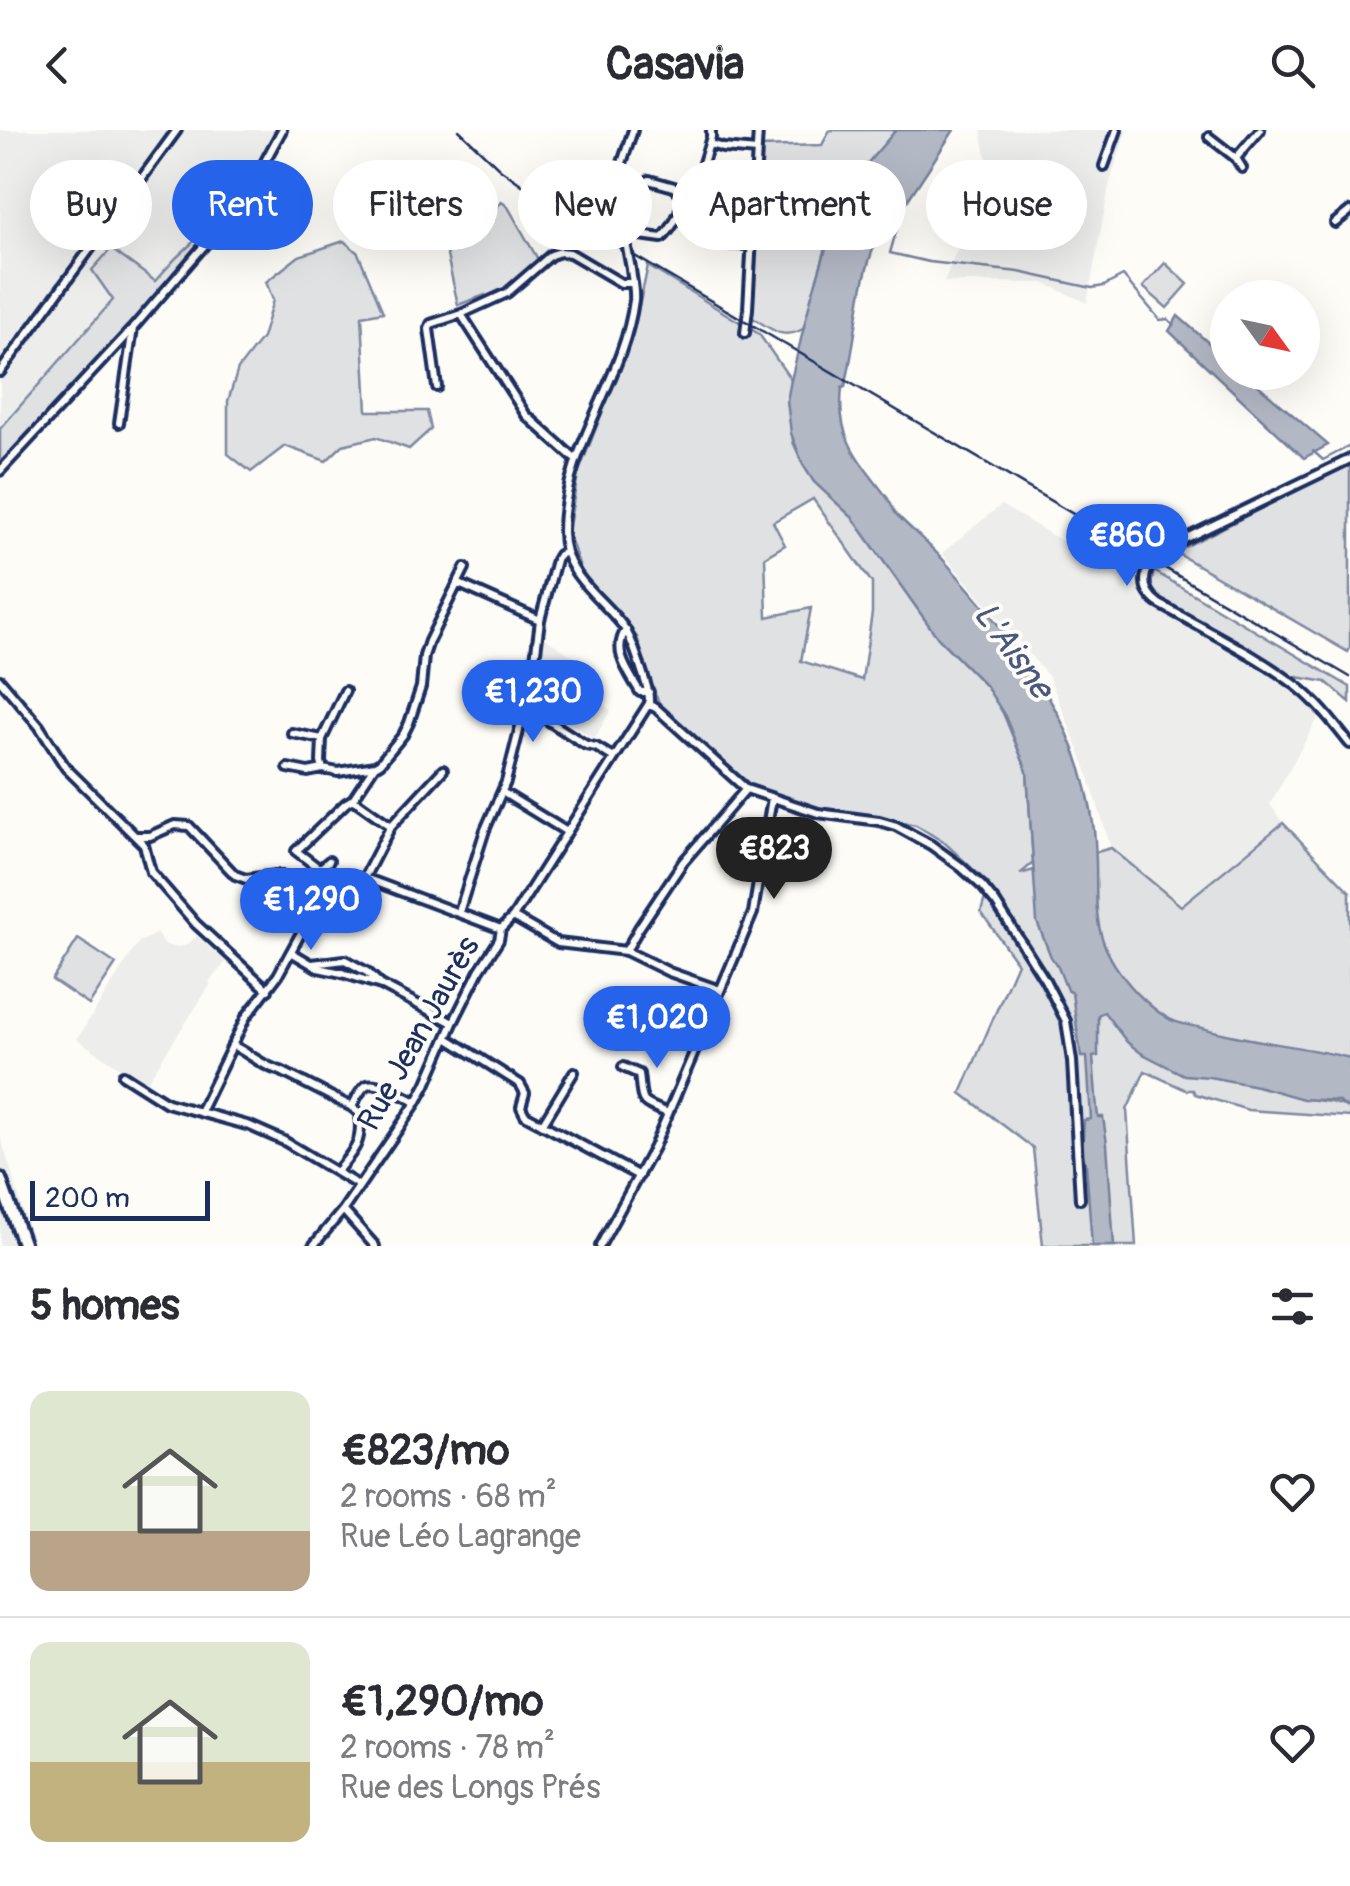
<!DOCTYPE html>
<html lang="en">
<head>
<meta charset="utf-8">
<style>
	body { margin:0; font-family:Pangolin,sans-serif; background:#f2f2f3; color:#2b2b33; height:100vh; display:flex; flex-direction:column; font-size:38px; white-space:nowrap }
	* { box-sizing:border-box; margin:0 }
	p { font-size:32px; color:#7c7c81 }
	.icon { flex:none; width:55px; height:55px; fill:none; stroke:currentColor; stroke-width:2; stroke-linecap:round; stroke-linejoin:round }
	.map { position:relative; height:1116px; overflow:hidden }
	.panel { display:flex; flex-direction:column; background:#fff; flex:1 }
	.panel>* { flex:none }
	.banner { position:absolute; left:30px; top:30px; width:1290px; height:90px; display:flex; gap:20px }
	.needle { width:65px; rotate:123deg }
	.buttons { position:absolute; left:1210px; top:150px; display:grid; gap:20px }
	.buttons a { display:grid; place-items:center; width:110px; height:110px; border-radius:50%; background:#fff; box-shadow:0 10px 40px #0002; font-size:50px }
	.scale { position:absolute; left:30px; bottom:25px; width:180px; box-sizing:border-box; padding-left:10px; border:5px solid #1b2f5e; border-top:0; font-size:28px; line-height:35px; white-space:nowrap; color:#1b2f5e; -webkit-text-stroke:8px #fdfcf7; paint-order:stroke }
	.price { position:absolute; translate:-50% -85px; padding:0 22px; border-radius:35px; background:#2563eb; color:#fff; font-size:32px; line-height:65px; filter:drop-shadow(0 2px 5px #0008) }
	.price::after { content:''; position:absolute; left:50%; top:60px; width:30px; height:22px; margin-left:-15px; background:inherit; clip-path:polygon(0 0,100% 0,50% 100%) }
	.price.on { background:#222; color:#fff }
	ul { padding:0; list-style:none }
	li { display:flex; align-items:center; gap:30px; height:250px; padding:0 30px }
	li+li { border-top:2px solid #e1e1e2 }
	li span { display:grid; place-items:center; flex:none; width:280px; height:200px; border-radius:20px; color:#555 }
	li>.icon { margin-inline-start:auto }
	span .icon { width:120px; height:120px; fill:#fffc; stroke-width:1 }
	li b { font-size:42px }
	h2 { display:flex; justify-content:space-between; align-items:center; height:120px; padding:0 30px; font-size:42px }
	.pill { padding:0 35px; border-radius:45px; background:#fff; box-shadow:0 10px 40px #0002; font-size:35px; line-height:90px }
	.pill.on { background:#2563eb; color:#fff }
	header { display:flex; justify-content:space-between; align-items:center; height:130px; padding:0 30px; background:#fff; font-size:45px; font-weight:800 }
	.map>svg:first-child { display:block }
	.built { fill:#edeeec }
	.green { fill:#e0e1e3; stroke:#7e88a0; stroke-width:2.5; fill-rule:evenodd }
	.water { fill:#b3b8c5; stroke:#76819c; stroke-width:2.5 }
	.lines { fill:none; stroke-linecap:round; stroke-linejoin:round }
	.stream { stroke:#76819c; stroke-width:2.5 }
	.minor-casing { stroke:#1b2f5e; stroke-width:14 }
	.highway-casing { stroke:#1b2f5e; stroke-width:18 }
	.minor { stroke:#fdfcf7; stroke-width:6 }
	.highway { stroke:#fdfcf7; stroke-width:10 }
	.rail { stroke:#1b2f5e; stroke-width:2.5 }
	.minor-bridge-casing { stroke:#1b2f5e; stroke-width:14; stroke-linecap:butt }
	.minor-bridge { stroke:#fdfcf7; stroke-width:6 }
	.labels { text-anchor:middle; stroke-width:8; stroke-linejoin:round; paint-order:stroke }
	.street-label { font-size:32px; fill:#1b2f5e; stroke:#fdfcf7 }
	.water-label { font-size:35px; font-style:italic; fill:#49587d; stroke:#fdfcf7 }
</style>
</head>
<body>
<header><svg class="icon" aria-label="back" viewBox="0 0 24 24"><path d="M15 5l-7 7 7 7"/></svg>Casavia<svg class="icon" aria-label="search" viewBox="0 0 24 24"><circle cx="10" cy="10" r="6"/><path d="M15 15l6 6"/></svg></header>
<div class="map">
<svg width="1350" height="1116" viewBox="0 0 1350 1116">
	<rect width="100%" height="100%" fill="#fdfcf7"/>
	<filter id="ink" filterUnits="userSpaceOnUse"><feTurbulence type="fractalNoise" baseFrequency=".01" numOctaves="2"/><feDisplacementMap in="SourceGraphic" scale="20" xChannelSelector="R" yChannelSelector="G"/><feConvolveMatrix kernelMatrix="1 2 1 2 8 2 1 2 1" color-interpolation-filters="sRGB"/></filter>
	<g filter="url(#ink)">
		<path class="built" d="M0,0H274L263,27L218,89L176,128L155,152L112,120L113,170L0,299Z
			M981,0H1127L1110,52L1087,173L1044,153L944,152L989,39Z
			M1001,375L1293,548L1323,579L1270,674L1283,693L1181,776L1111,718L1085,635L1049,547L942,423Z
			M542,506L582,532L569,551L611,580L594,609L530,568L538,543Z
			M156,803L164,814L173,817L185,816L197,806L226,832L209,852L211,854L145,955L77,909L140,810L142,811Z
			M0,1005L34,1116H0Z"/>
		<path class="green" d="M830,0H896C881,19 864,35 852,56C826,100 818,152 803,199C781,211 771,198 751,187L760,17L822,15Z
			M459,69L464,99L470,100L502,72L508,77L540,133L509,161L488,170L485,165L458,175L436,76Z
			M218,89L131,194L0,334V299L113,170L92,140L111,119L155,151L176,128Z
			M344,111L358,123L383,182L362,186L367,281H427L431,299L409,319L376,307L343,315L326,331L285,316L251,342L228,324V271L238,239L262,208L273,170L266,152L299,126Z
			M1165,133L1188,154L1167,178L1143,157Z
			M648,136L759,204L791,250L789,271L793,312L803,334L814,352L853,388L938,508L986,556L1001,578L1027,641L1033,733L1020,744L1111,718L1181,776L1283,693L1350,762V967L1292,965C1312,972 1332,969 1350,979V987L1248,980L1195,964L1193,960H1186L1145,941L1127,980L1136,1116H1043L1033,1018L961,963L1017,833L981,782L989,754L945,713L916,695L887,689L823,681L752,656L662,579L655,564L637,507L582,443L568,402L578,344L633,204ZM813,369L872,453V483L862,550L801,531L811,478L767,487L765,427L785,415L773,392Z
			M1350,334V518L1348,522L1175,422Z
			M1154,441L1350,557V572L1326,552L1291,546L1159,470L1151,455Z
			M78,809L116,834L89,875L52,850Z"/>
		<path class="water" d="M896,0H954L892,94H888C883,103 876,112 872,122C857,165 856,213 845,257L842,258C836,308 858,329 886,366C891,372 892,379 897,385C913,401 931,416 946,433C982,473 1019,518 1047,565C1072,605 1088,653 1094,700C1102,771 1081,804 1137,863C1145,871 1155,881 1166,887C1175,894 1190,895 1202,898C1251,912 1301,916 1350,928V979L1337,971L1303,969L1257,956L1209,947L1184,945L1141,923L1127,912L1104,882L1098,885V926L1093,927L1097,979L1098,987H1103L1107,1014L1114,1116H1092L1086,1034L1082,1023L1084,990L1091,989L1087,927H1081L1072,863L1067,860L1058,837L1051,827L1037,792L1027,641L1005,586L986,556L938,508L853,388L814,352L803,335L791,303L787,271L791,250L811,168L831,103L852,56L866,35Z
			M1178,186L1227,229L1228,242L1244,243L1328,315L1304,328L1169,201Z"/>
		<g class="lines">
			<path class="stream" d="M893,92L898,95L890,123L929,132L1019,142L1092,158L1104,156L1123,146L1160,190L1168,189L1174,195
				M1313,321L1323,330L1350,316"/>
			<g class="minor-casing">
				<path id="minor" d="M1209,7L1236,28L1260,0
					M710,14L723,18L757,21
					M1236,28L1242,38
					M703,33L711,7V0
					M1104,36L1117,0
					M649,50L674,57L683,66C682,80 672,99 662,108L640,105L630,96C631,80 635,58 649,50Z
					M1335,93L1350,81
					M624,102L617,62L618,45L633,0
					M716,114L750,115
					M631,139C632,149 635,160 634,170C624,251 563,318 563,402C563,445 600,466 623,496C632,508 636,524 641,538C645,551 650,562 649,575
					M461,184L526,285L576,330
					M745,203L748,179L758,0
					M0,242L177,0
					M437,257L429,199L431,194L461,184L507,163L551,125L560,122L570,123L621,153H633
					M119,293L133,198L228,88L257,46L282,0
					M1350,329L1166,418C1146,432 1135,456 1158,473C1205,500 1255,524 1298,557C1318,573 1334,594 1350,614
					M0,341L132,199
					M457,453L540,490
					M626,500C611,521 629,543 640,562H649
					M0,550L39,596L66,638L144,715L151,742L177,772L196,794L268,860
					M524,575L586,615L596,617L614,628
					M649,575L656,578L746,659L818,683L879,691L896,696L931,715L960,736L982,756L996,773L1045,850L1066,891L1072,931L1080,1069
					M292,603L322,609L345,561
					M322,609L321,632L323,639
					M288,638L308,642L323,639L338,642L375,636L380,633L403,605L409,593L421,557L424,526L429,511L465,438
					M502,662L567,702
					M353,669L374,637
					M137,706H150L175,695L189,696L235,745L246,749L276,745L283,746L309,765L320,768L363,750H370L501,799
					M329,731L322,737H317L296,721L346,673L353,669L391,696
					M363,750L391,696L443,640
					M459,782L485,700L506,652L533,545L540,490L556,430L559,425L566,422
					M513,787L558,813L626,821L669,842L720,860
					M501,799L513,787L648,575
					M626,821L639,798L683,732L746,659
					M291,822L318,838L342,843L381,855L453,893
					M312,834L345,830L367,842L380,854
					M447,908L520,954L525,963L521,977L525,985L639,1046
					M232,915C249,923 263,937 281,941L352,977
					M623,937L639,944C643,975 638,971 668,983
					M123,945L167,973L250,996L284,1011L358,1055
					M352,977C355,971 361,958 367,955C378,951 406,967 416,972
					M200,982L246,887L278,845L320,768
					M542,995L574,942
					M337,1041C355,1020 363,1012 359,983L352,977
					M343,1080L375,1116
					M313,1116L343,1080L416,973L426,955L453,893L479,841L499,810L501,799
					M600,1116L654,1017L753,783L772,668"/>
			</g>
			<g class="highway-casing">
				<path id="highway" d="M0,1049L24,1116"/>
			</g>
			<use href="#minor" class="minor"/>
			<use href="#highway" class="highway"/>
			<path class="rail" d="M459,0L500,39L560,82L1350,547"/>
			<g class="minor-bridge-casing">
				<path id="minor-bridge" d="M624,102L631,139"/>
			</g>
			<use href="#minor-bridge" class="minor-bridge"/>
		</g>
	</g>
	<g class="labels">
		<g class="street-label">
			<text transform="translate(418 903) rotate(-61)" y="11">Rue Jean Jaurès</text>
		</g>
		<g class="water-label">
			<text transform="translate(1014 520) rotate(54)" y="12">L'Aisne</text>
		</g>
	</g>
</svg>
<div class="buttons">
<a><svg class="needle" viewBox="-14 -14 28 28"><path d="M0-13l5 13h-10z" fill="#e53935"/><path d="M0 13l5-13h-10z" fill="#7c7c81"/></svg></a>
</div>
<div class="scale">200 m</div>
<b class="price" style="left:1127px;top:459px">€860</b>
<b class="price" style="left:533px;top:615px">€1,230</b>
<b class="price on" style="left:774px;top:772px">€823</b>
<b class="price" style="left:311px;top:823px">€1,290</b>
<b class="price" style="left:657px;top:941px">€1,020</b>
<div class="banner">
<a class="pill">Buy</a>
<a class="pill on">Rent</a>
<a class="pill">Filters</a>
<a class="pill">New</a>
<a class="pill">Apartment</a>
<a class="pill">House</a>
</div>
</div>
<section class="panel">
<h2>5 homes<svg class="icon" aria-label="filters" viewBox="0 0 24 24"><path d="M4 7h16M4 17h16"/><circle cx="9" cy="7" r="2"/><circle cx="15" cy="17" r="2"/></svg></h2>
<ul>
<li><span style="background:linear-gradient(#dfe7d0 70%,#b9a48a 0)"><svg class="icon" aria-label="home" viewBox="0 0 24 24"><path d="M3 11l9-7 9 7M6 9v11h12V9"/></svg></span><div><b>€823/mo</b><p>2 rooms · 68 m²</p><p>Rue Léo Lagrange</p></div><svg class="icon" aria-label="heart" viewBox="0 0 24 24"><path d="M12 20l-8-8c-3-5 5-10 8-4 3-6 11-1 8 4z"/></svg></li>
<li><span style="background:linear-gradient(#dfe7d0 60%,#c2b280 0)"><svg class="icon" aria-label="home" viewBox="0 0 24 24"><path d="M3 11l9-7 9 7M6 9v11h12V9"/></svg></span><div><b>€1,290/mo</b><p>2 rooms · 78 m²</p><p>Rue des Longs Prés</p></div><svg class="icon" aria-label="heart" viewBox="0 0 24 24"><path d="M12 20l-8-8c-3-5 5-10 8-4 3-6 11-1 8 4z"/></svg></li>
</ul>
</section>
</body>
</html>
